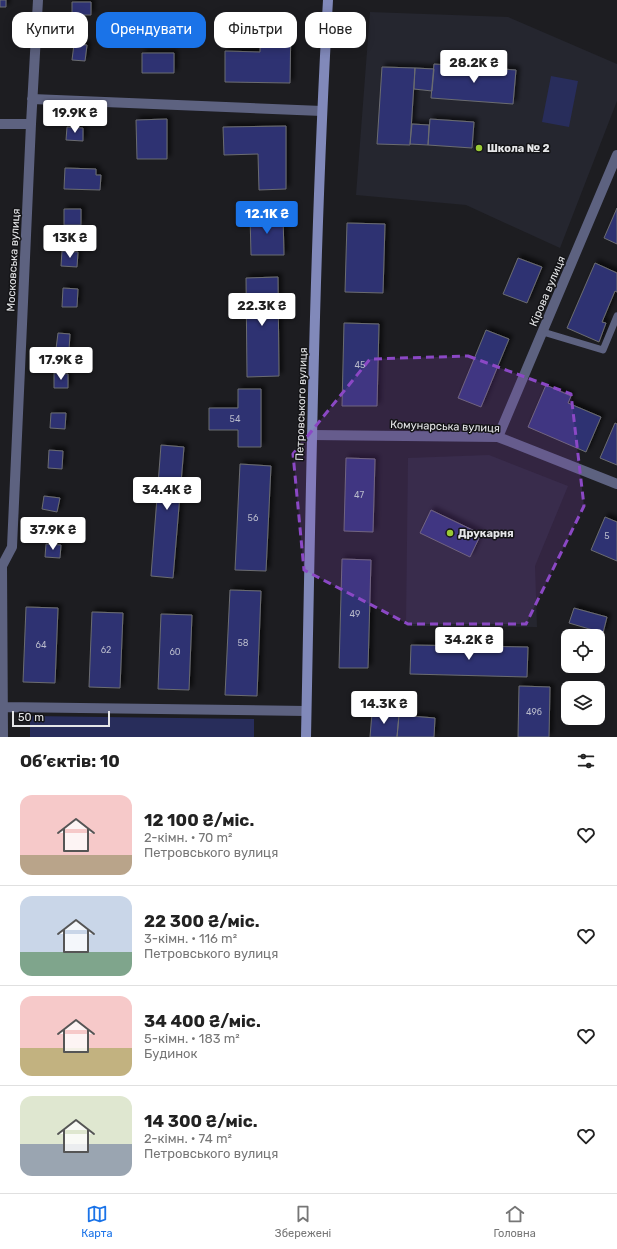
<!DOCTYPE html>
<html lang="uk">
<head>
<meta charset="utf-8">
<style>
	body { margin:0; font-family:Rubik,sans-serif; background:#f2f2f2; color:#222; height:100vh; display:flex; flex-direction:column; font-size:15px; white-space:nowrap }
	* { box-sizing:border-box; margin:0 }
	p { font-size:13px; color:#767676 }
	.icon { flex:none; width:22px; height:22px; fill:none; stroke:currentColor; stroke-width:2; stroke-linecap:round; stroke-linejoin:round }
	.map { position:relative; height:737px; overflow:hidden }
	.details { display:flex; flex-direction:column; background:#fff; flex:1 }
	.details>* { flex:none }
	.guide { position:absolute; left:12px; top:12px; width:400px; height:36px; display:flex; gap:8px }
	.buttons { position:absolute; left:561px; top:629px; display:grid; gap:8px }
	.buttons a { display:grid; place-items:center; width:44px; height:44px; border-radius:8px; background:#fff; box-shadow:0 2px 10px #0003; font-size:20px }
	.scale { position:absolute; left:12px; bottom:10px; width:98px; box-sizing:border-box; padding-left:4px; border:2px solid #e5e6e8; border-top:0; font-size:11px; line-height:14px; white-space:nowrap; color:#e5e6e8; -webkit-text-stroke:3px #141417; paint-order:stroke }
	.price { position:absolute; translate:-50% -34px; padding:0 9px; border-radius:4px; background:#fff; color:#222; font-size:13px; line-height:26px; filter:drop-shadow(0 1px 2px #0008) }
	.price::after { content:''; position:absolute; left:50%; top:24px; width:12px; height:9px; margin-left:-6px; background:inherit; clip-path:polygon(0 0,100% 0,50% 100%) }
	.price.current { background:#1a73e8; color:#fff }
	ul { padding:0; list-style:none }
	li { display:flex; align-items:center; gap:12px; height:100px; padding:0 20px }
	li+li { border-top:1px solid #e0e0e0 }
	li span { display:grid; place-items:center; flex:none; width:112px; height:80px; border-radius:12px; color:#555 }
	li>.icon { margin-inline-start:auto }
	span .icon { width:48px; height:48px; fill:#fffc; stroke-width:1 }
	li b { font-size:17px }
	h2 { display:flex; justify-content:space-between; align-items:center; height:48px; padding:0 20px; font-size:17px }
	.chip { padding:0 14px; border-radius:12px; background:#fff; box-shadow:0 2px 10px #0003; font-size:14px; line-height:36px }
	.chip.current { background:#1a73e8; color:#fff }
	.tab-bar { display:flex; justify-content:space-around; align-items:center; height:56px; border-top:1px solid #e0e0e0; background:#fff; font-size:11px; color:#767676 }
	.tab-bar a { display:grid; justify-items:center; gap:2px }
	.tab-bar .current { color:#1a73e8 }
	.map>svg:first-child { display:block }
	.built { fill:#25262f }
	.green { fill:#282d5b }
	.building { fill:#2e3372; stroke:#6b6c70; filter:url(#shadow) }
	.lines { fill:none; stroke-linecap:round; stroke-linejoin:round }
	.lane { stroke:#5d6280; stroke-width:7 }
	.street { stroke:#5d6280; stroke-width:10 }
	.secondary { stroke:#8189ba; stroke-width:10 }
	.marked { fill:#8b48c5; fill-opacity:0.2; stroke:#8b48c5; stroke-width:3; stroke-dasharray:8 5; stroke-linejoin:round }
	.poi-dot { fill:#9acb35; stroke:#141417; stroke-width:1.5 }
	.labels { text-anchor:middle; stroke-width:3; stroke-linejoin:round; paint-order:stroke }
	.number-label { font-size:9px; fill:#b7b9ca }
	.poi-label { font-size:11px; font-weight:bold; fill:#e5e6e8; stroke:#141417; text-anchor:start }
	.street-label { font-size:11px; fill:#e5e6e8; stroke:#141417 }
</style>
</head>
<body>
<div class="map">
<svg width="617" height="737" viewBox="0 0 617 737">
	<defs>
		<filter id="shadow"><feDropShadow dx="3.5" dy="-3.5" stdDeviation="2" flood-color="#0009"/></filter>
	</defs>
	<rect width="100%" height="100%" fill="#1d1d21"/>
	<path class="built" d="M370,12L508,17L617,64V101L560,248L466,205L356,195Z
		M489,455L568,486L535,566L537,627L406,626L408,458Z"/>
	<path class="green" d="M551,76L578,81L569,127L542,122Z
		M30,716L254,719V737H30Z"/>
	<path class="building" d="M0,0H6V7H0Z
		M72,2H91V15H72Z
		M261,20L291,21L290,83L225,82V51L260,52Z
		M74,44L87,45L85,61L72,60Z
		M142,53H174V73H142Z
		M434,64L516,70L513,104L431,98Z
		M382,67L415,68L410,145L377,144Z
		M415,68L434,69L432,91L414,89Z
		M167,119V159H137L136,120Z
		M430,119L474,122L472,148L428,145Z
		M412,124L429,125L428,145L410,144Z
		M286,126V189L259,190L258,154L224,155L223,127Z
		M67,127L83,128V141L66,140Z
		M65,168L96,169V175H101L100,190L64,189Z
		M617,208V244L604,238Z
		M64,209H81V225H64Z
		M250,215H283L284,255H251Z
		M347,223L385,224L383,293L345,292Z
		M62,251L78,252L77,267L61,266Z
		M518,258L542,267L527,303L503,294Z
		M595,263L617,273V292L615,291L602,322L606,323L599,342L567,328Z
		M278,277L279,376L247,377L246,278Z
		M63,288L78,289L77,307H62Z
		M344,323L379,324L377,406H342Z
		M486,330L509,339L481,407L458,398Z
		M58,333L70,334L69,350L56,349Z
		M54,373L68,374V388H54Z
		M546,385L571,396L568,403L601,417L586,452L528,427Z
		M238,389H261V447H238V430H209V408H238Z
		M51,413H66L65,429L50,428Z
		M615,423L617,424V465L600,458Z
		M161,445L184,447L173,578L151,576Z
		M49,450L63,451L62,469L48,468Z
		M346,458L375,459L373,532L344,531Z
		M240,464L271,466L266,571L235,570Z
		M44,496L60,498L57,512L42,509Z
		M431,510L481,534L470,557L420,533Z
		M605,517L617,522V561L591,550Z
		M46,544L61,545L60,558L45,557Z
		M342,559L371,560L368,668H339Z
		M230,590L261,591L257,696L225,695Z
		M26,607L58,608L55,683L23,682Z
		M574,608L607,617L603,633L569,623Z
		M92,612L123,613L120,688L89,687Z
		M161,614L192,615L189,690L158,689Z
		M411,645L528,647L527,677L410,674Z
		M519,686L550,687L549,737H518Z
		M372,713L399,715L397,737H370Z
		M399,715L435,718L434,737H397Z"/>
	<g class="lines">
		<path class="lane" d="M543,332L603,350L617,316"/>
		<path class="street" d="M32,99L322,111
			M0,124H31
			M312,435L498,437L617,484
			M498,437L617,155
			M0,565L2,566L3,737
			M2,566L12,547L31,124L38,0
			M3,707L306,711"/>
		<path class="secondary" d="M306,737C311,491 314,245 328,0"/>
	</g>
	<path class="marked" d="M468,356L571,394L584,506L526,624H408L304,570L293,454L370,359Z"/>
	<g class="poi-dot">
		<circle cx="479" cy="148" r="4"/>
		<circle cx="450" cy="533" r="4"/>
	</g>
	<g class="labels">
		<g class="number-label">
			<text x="360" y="368">45</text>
			<text x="235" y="422">54</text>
			<text x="359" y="498">47</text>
			<text x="253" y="521">56</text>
			<text x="607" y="539">5</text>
			<text x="355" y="617">49</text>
			<text x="243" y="646">58</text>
			<text x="41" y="648">64</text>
			<text x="106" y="653">62</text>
			<text x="175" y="655">60</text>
			<text x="534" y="715">49б</text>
		</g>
		<g class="poi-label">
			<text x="487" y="152">Школа № 2</text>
			<text x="458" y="537">Друкарня</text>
		</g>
		<g class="street-label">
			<text transform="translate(13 260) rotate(-87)" y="4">Московська вулиця</text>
			<text transform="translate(547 291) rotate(-67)" y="4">Кірова вулиця</text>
			<text transform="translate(301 404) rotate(-88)" y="4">Петровського вулиця</text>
			<text transform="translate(445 426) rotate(2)" y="4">Комунарська вулиця</text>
		</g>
	</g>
</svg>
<div class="buttons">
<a><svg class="icon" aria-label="locate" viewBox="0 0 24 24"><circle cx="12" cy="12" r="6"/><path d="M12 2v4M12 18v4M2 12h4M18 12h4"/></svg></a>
<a><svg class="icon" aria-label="layers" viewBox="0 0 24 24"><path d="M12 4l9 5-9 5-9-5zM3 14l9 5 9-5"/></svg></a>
</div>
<div class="scale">50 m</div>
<b class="price" style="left:474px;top:84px">28.2K ₴</b>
<b class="price" style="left:75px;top:134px">19.9K ₴</b>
<b class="price current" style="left:267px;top:235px">12.1K ₴</b>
<b class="price" style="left:70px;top:259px">13K ₴</b>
<b class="price" style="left:262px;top:327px">22.3K ₴</b>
<b class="price" style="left:61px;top:381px">17.9K ₴</b>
<b class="price" style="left:167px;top:511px">34.4K ₴</b>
<b class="price" style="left:53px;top:551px">37.9K ₴</b>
<b class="price" style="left:469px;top:661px">34.2K ₴</b>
<b class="price" style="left:384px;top:725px">14.3K ₴</b>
<div class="guide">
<a class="chip">Купити</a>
<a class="chip current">Орендувати</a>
<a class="chip">Фільтри</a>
<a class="chip">Нове</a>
</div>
</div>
<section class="details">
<h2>Об’єктів: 10<svg class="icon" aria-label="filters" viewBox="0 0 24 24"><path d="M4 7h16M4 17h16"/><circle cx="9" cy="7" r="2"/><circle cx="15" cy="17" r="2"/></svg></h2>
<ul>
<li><span style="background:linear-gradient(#f6c9c9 75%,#b9a48a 0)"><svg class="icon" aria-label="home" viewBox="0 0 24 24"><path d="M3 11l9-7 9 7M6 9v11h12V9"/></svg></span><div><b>12 100 ₴/міс.</b><p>2-кімн. · 70 m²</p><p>Петровського вулиця</p></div><svg class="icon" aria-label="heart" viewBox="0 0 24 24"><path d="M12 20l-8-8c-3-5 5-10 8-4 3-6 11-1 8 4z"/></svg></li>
<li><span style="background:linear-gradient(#c9d6e8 70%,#7fa58c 0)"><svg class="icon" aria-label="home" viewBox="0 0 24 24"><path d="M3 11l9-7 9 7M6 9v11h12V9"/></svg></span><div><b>22 300 ₴/міс.</b><p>3-кімн. · 116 m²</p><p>Петровського вулиця</p></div><svg class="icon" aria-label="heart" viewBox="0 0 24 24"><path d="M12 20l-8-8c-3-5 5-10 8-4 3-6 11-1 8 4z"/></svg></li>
<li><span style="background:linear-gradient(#f6c9c9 65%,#c2b280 0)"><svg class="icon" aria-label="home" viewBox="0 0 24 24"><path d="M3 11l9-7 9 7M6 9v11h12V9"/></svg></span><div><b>34 400 ₴/міс.</b><p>5-кімн. · 183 m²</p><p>Будинок</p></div><svg class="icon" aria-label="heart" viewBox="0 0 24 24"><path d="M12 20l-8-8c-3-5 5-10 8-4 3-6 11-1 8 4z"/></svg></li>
<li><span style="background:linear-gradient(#dfe7d0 60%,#9aa5b1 0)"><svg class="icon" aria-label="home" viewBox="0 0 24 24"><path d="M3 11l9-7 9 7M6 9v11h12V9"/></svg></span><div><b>14 300 ₴/міс.</b><p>2-кімн. · 74 m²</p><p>Петровського вулиця</p></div><svg class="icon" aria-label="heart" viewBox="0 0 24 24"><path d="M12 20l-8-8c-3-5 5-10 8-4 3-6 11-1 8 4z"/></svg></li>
</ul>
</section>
<nav class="tab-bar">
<a class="current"><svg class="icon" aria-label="map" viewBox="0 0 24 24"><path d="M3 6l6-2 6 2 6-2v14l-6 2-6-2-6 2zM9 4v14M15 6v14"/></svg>Карта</a>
<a><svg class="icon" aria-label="saved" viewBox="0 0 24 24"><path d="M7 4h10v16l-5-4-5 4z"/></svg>Збережені</a>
<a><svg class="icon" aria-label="home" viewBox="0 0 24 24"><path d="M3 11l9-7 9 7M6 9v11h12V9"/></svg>Головна</a>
</nav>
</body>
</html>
